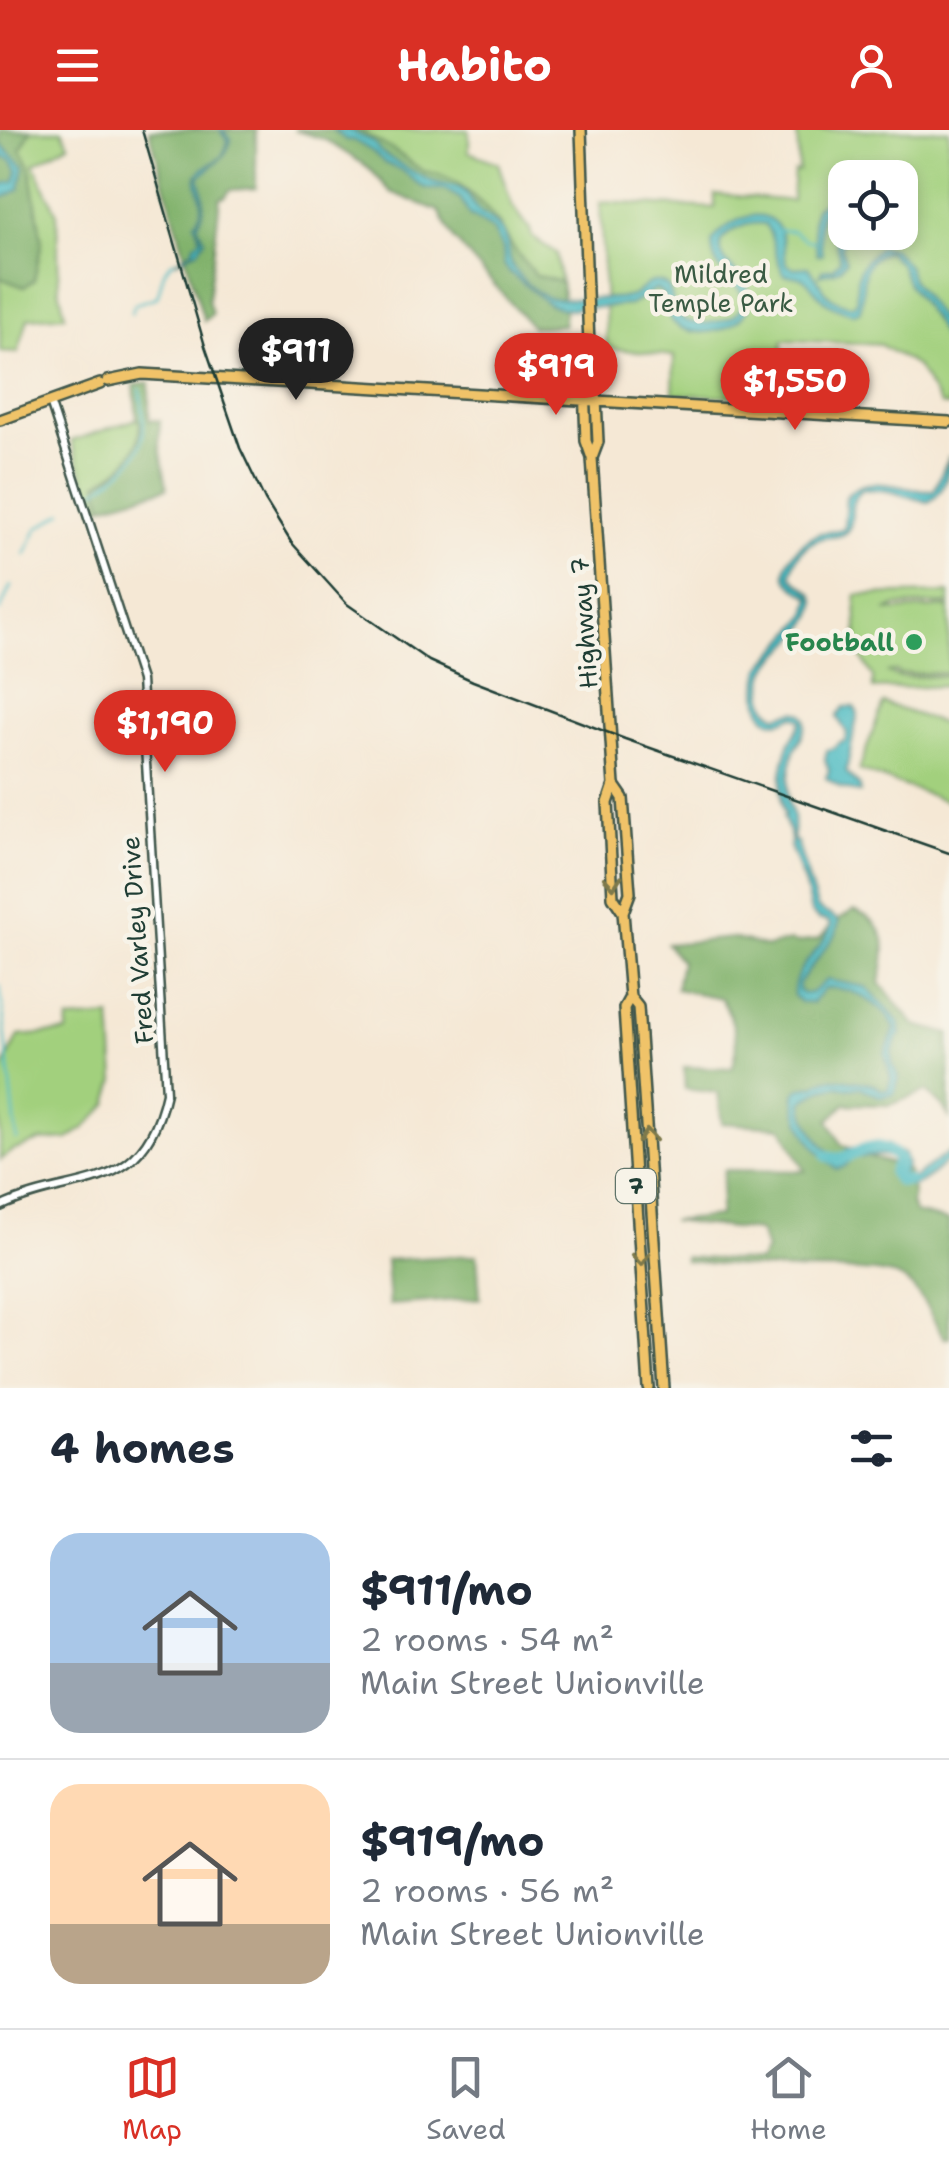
<!DOCTYPE html>
<html lang="en">
<head>
<meta charset="utf-8">
<style>
	body { margin:0; font-family:"Shantell Sans",sans-serif; background:#f6f6f7; color:#1f2937; height:100vh; display:flex; flex-direction:column; font-size:38px; white-space:nowrap }
	* { box-sizing:border-box; margin:0 }
	p { font-size:32px; color:#747a83 }
	.icon { flex:none; width:55px; height:55px; fill:none; stroke:currentColor; stroke-width:2; stroke-linecap:round; stroke-linejoin:round }
	.map { position:relative; height:1258px; overflow:hidden }
	.side { display:flex; flex-direction:column; background:#fff; flex:1 }
	.side>* { flex:none }
	.tools { position:absolute; left:828px; top:30px; display:grid; gap:20px }
	.tools a { display:grid; place-items:center; width:90px; height:90px; border-radius:20px; background:#fff; box-shadow:0 5px 15px #0003; font-size:50px }
	.price { position:absolute; translate:-50% -85px; padding:0 22px; border-radius:35px; background:#d93025; color:#fff; font-size:32px; line-height:65px; filter:drop-shadow(0 2px 5px #0008) }
	.price::after { content:''; position:absolute; left:50%; top:60px; width:30px; height:22px; margin-left:-15px; background:inherit; clip-path:polygon(0 0,100% 0,50% 100%) }
	.price.on { background:#222; color:#fff }
	ul { padding:0; list-style:none }
	li { display:flex; align-items:center; gap:30px; height:250px; padding:0 50px }
	li+li { border-top:2px solid #e0e1e3 }
	li span { display:grid; place-items:center; flex:none; width:280px; height:200px; border-radius:30px; color:#555 }
	li>.icon { margin-inline-start:auto }
	span .icon { width:120px; height:120px; fill:#fffc; stroke-width:1 }
	li b { font-size:42px }
	h2 { display:flex; justify-content:space-between; align-items:center; height:120px; padding:0 50px; font-size:42px }
	header { display:flex; justify-content:space-between; align-items:center; height:130px; padding:0 50px; background:#d93025; color:#fff; font-size:45px; font-weight:700 }
	.dock { display:flex; justify-content:space-around; align-items:center; height:140px; border-top:2px solid #e0e1e3; background:#fff; font-size:28px; color:#747a83 }
	.dock a { display:grid; justify-items:center; gap:5px }
	.dock .on { color:#d93025 }
	.map>svg:first-child { display:block }
	.green { fill:#a2d07d; stroke:#608658; stroke-width:2.5; fill-rule:evenodd }
	.forest { fill:#81b26c; stroke:#507850; stroke-width:2.5 }
	.water { fill:#4cbbc3; stroke:#367c7c; stroke-width:2.5 }
	.lines { fill:none; stroke-linecap:round; stroke-linejoin:round }
	.stream { stroke:#4cbbc3; stroke-width:2.5 }
	.river { stroke:#4cbbc3; stroke-width:12 }
	.minor-casing { stroke:#3f574c; stroke-width:11 }
	.major-casing { stroke:#3f574c; stroke-width:14 }
	.minor { stroke:#fff; stroke-width:6 }
	.major { stroke:#f0c369; stroke-width:9 }
	.rail { stroke:#1f3d34; stroke-width:2.5 }
	.oneway { stroke:#7d794c }
	.leisure-dot { fill:#2e9e5b; stroke:#f7f3e8; stroke-width:4 }
	.labels { text-anchor:middle; stroke-width:9; stroke-linejoin:round; paint-order:stroke }
	.shield { fill:#f7f3e8; stroke:#60746a; stroke-width:2.5 }
	.shield-label { font-size:22px; font-weight:bold; fill:#1f3d34 }
	.park-label { font-size:25px; fill:#395a43; stroke:#f7f3e8 }
	.street-label { font-size:25px; fill:#1f3d34; stroke:#f7f3e8 }
	.leisure-label { font-size:25px; font-weight:bold; fill:#27864d; stroke:#f7f3e8; text-anchor:end }
</style>
</head>
<body>
<header><svg class="icon" aria-label="menu" viewBox="0 0 24 24"><path d="M4 6h16M4 12h16M4 18h16"/></svg>Habito<svg class="icon" aria-label="person" viewBox="0 0 24 24"><circle cx="12" cy="8" r="4"/><path d="M4 21q1-7 8-7t8 7"/></svg></header>
<div class="map">
<svg width="949" height="1258" viewBox="0 0 949 1258">
	<rect width="100%" height="100%" fill="#f7f3e8"/>
	<filter id="ink" filterUnits="userSpaceOnUse"><feTurbulence type="fractalNoise" baseFrequency=".01" numOctaves="2"/><feDisplacementMap in="SourceGraphic" scale="20" xChannelSelector="R" yChannelSelector="G"/><feConvolveMatrix kernelMatrix="1 2 1 2 8 2 1 2 1" color-interpolation-filters="sRGB"/></filter>
	<filter id="wash" filterUnits="userSpaceOnUse"><feTurbulence type="fractalNoise" baseFrequency=".0048" numOctaves="4" result="noise"/><feDisplacementMap in="SourceGraphic" scale="40" xChannelSelector="R" yChannelSelector="G"/><feGaussianBlur stdDeviation="2.25" result="paint"/><feColorMatrix in="noise" values="0 0 0 0 0 0 0 0 0 0 0 0 0 0 0 0 0 1.4 0 .05"/><feComposite in="paint" operator="in"/></filter>
	<g filter="url(#wash)">
		<rect width="100%" height="100%" fill="#f5e8d5"/>
		<path class="green" d="M0,0H62L69,14L34,34L57,84L59,158L65,185L28,188L18,223L0,222Z
			M294,0H469V22L498,33L512,75L530,99L532,107L556,123L565,181L563,195L532,197L454,109L439,81L391,62L368,37L324,9Z
			M797,0H949V276L941,275L916,236L879,214L783,210L777,268L673,264L674,226L607,218L600,72L715,78V64L792,71L794,42L799,41ZM845,48H900V102H845Z
			M137,289L141,292C141,323 123,339 98,353L103,376L95,380L71,311Z
			M949,463V474L897,476L886,481L949,477V543L898,544L897,541L886,542L899,547L949,546V556L873,559V547L858,522L856,465Z
			M883,573L949,596V672L859,640Z
			M111,887L115,950L108,974L86,997L68,1009L40,1011L12,1021L0,1030V944L19,906L67,902L68,890Z"/>
		<path class="forest" d="M0,0H31L21,19L30,36L42,112L34,150L24,157L0,148Z
			M149,0H256V58L230,60L225,67L220,68L208,170L212,184L204,191Z
			M294,0H358L395,21L423,41L439,44L457,52L483,75L500,95L512,116L535,145L561,152L565,181L563,195L532,197L454,109L439,81L391,62L368,37L324,9Z
			M149,252V290L160,291L159,311L167,358L103,376L98,353C123,339 141,323 141,292L137,288L134,255Z
			M854,780C892,795 887,819 880,853L915,895L949,904V987L942,975L926,961L890,975L845,974L829,990L841,1014L869,1027L904,1037L909,1043L913,1062L911,1074L915,1083L949,1091V1208H944C932,1188 922,1163 904,1150C886,1137 818,1141 795,1140C758,1139 721,1134 685,1131V1127L759,1132L766,1120L759,1101L671,1091L719,1086L724,1040L805,1041L782,997L722,993L718,963L685,959L684,937L732,938C741,913 734,890 721,868L676,859L681,831L667,814L732,808L768,817L790,811L797,813L819,809L834,792Z
			M477,1125L480,1168L389,1175L386,1130Z"/>
		<path class="water" d="M220,0H223L231,10C226,29 212,35 199,47C204,64 207,80 197,95L205,109L198,120L174,132L193,120L195,114L201,108L195,92C211,76 194,58 197,46C200,37 216,33 222,26C224,23 227,15 228,11Z
			M333,0H352C358,7 363,6 371,11C378,15 375,17 381,22C387,27 427,50 434,52C443,56 454,53 463,60C469,64 471,73 476,78C484,88 498,92 504,103C510,113 507,123 511,132C515,146 536,163 549,168C556,170 624,169 632,166C641,162 646,150 658,152C685,156 655,197 709,193C718,192 731,190 737,183C756,163 725,149 717,134C713,127 712,120 712,112C724,94 758,74 776,94C784,103 784,122 786,134L794,138L808,137C826,156 819,168 852,176L857,171C855,143 858,135 879,117L893,119L908,136L912,150L945,196L949,207V221L935,192L908,154L900,134L887,121C855,132 867,156 860,180L854,184C843,180 833,178 824,170C807,154 811,147 785,145C774,129 776,109 765,94C749,91 730,99 720,112C719,142 753,143 749,173C744,203 686,213 670,188C666,181 665,172 664,165L656,159L630,175L572,179L560,178L547,173L509,142L504,134L503,118L493,100L473,87H470L461,69L444,59H429L421,56L402,40L385,33L372,21L353,10H346Z
			M0,14L24,36L20,59L5,67H0V55L15,51L18,40L11,30L0,26Z
			M842,63H845V68C810,78 821,96 822,125H817L813,93L815,78L828,68Z
			M845,100V102L872,103L864,109L847,107L841,116L846,131C838,143 833,141 820,145L822,140L833,138L840,130L835,109Z
			M949,326C949,344 945,364 928,372C905,367 884,356 860,361C846,376 856,385 849,398C842,410 830,405 820,409C803,414 794,429 791,445C797,455 810,458 814,466C824,490 780,520 768,538C763,545 765,552 764,561C763,573 766,579 777,586C787,584 800,576 805,588C809,599 795,615 793,625C789,641 786,657 789,673C790,678 793,682 793,687C794,696 793,703 794,711L797,712L817,777C824,785 834,783 839,792L836,804L799,853V861L803,864L811,863L827,850L866,857L899,892L901,904L897,908L892,923V934L899,948L894,964L881,967L860,957L846,958L838,956L823,959L803,971C803,991 824,1023 842,1031L847,1019C861,1016 875,1019 887,1014L893,1019L904,1024L907,1035L903,1044L908,1049L913,1048L949,1022V1030C933,1042 907,1075 895,1042L899,1032L896,1028L883,1025L852,1028L844,1037L836,1039C817,1023 798,998 796,973C796,970 794,968 795,965C797,955 808,958 814,956C819,954 823,950 828,949C835,948 867,952 874,955C887,961 873,960 888,960L891,948L885,924L895,899C886,876 848,853 824,859L812,873L800,872L794,866C791,836 824,821 831,795L828,791L818,789L811,782L805,756L790,716C794,708 786,695 783,687L785,685C777,665 782,633 790,612C794,603 799,600 801,590L793,586C757,608 754,562 761,538L807,485L811,467C803,462 788,455 786,446C782,429 806,408 820,403C829,401 835,402 844,398L846,367C865,340 907,362 934,361Z
			M844,577H854L858,583L846,642L860,656V663L841,658L826,648L829,640L825,630L827,620L835,618L838,613L845,611L847,603L837,587Z"/>
		<g class="lines">
			<path class="stream" d="M778,100L793,101L804,109L814,112
				M131,183L135,174L157,167C162,155 161,138 174,131
				M95,361C144,327 149,317 140,259
				M25,425L37,399L63,382
				M0,481L11,456
				M0,856L17,1010"/>
			<path class="river" d="M827,1026C852,1039 868,997 899,1029L893,1043L899,1051H908"/>
		</g>
	</g>
	<g filter="url(#ink)">
		<g class="lines">
			<g class="minor-casing">
				<path id="minor" d="M0,1077C75,1041 143,1069 166,963L141,550L50,272"/>
			</g>
			<g class="major-casing">
				<path id="major" d="M581,0L589,215L594,226L598,312L592,328
					M589,215L583,225L586,311L592,328L614,655L608,673L613,767L623,782
					M108,251L142,244L949,292
					M0,290L100,254
					M614,655L623,668L630,763L623,782L630,867L624,878L649,1258
					M630,867L638,877L664,1258"/>
			</g>
			<use href="#minor" class="minor"/>
			<use href="#major" class="major"/>
			<path class="rail" d="M142,0L205,216L240,318L265,370L291,412L347,474L429,531L473,551L625,609L949,723"/>
		</g>
		<defs><path id="oneway-chevron" d="M-2-3.5L2.5 0L-2 3.5" fill="none" stroke-width="1.6" stroke-linecap="round" stroke-linejoin="round" transform="scale(2.5)"/></defs>
		<g class="oneway">
			<use href="#oneway-chevron" transform="translate(613 752) rotate(85)"/>
			<use href="#oneway-chevron" transform="translate(647 1006) rotate(-94)"/>
			<use href="#oneway-chevron" transform="translate(641 1129) rotate(86)"/>
		</g>
	</g>
	<circle class="leisure-dot" cx="914" cy="512" r="10"/>
	<g class="labels">
		<rect class="shield" x="616" y="1039" width="40" height="34" rx="8"/>
		<g class="shield-label">
			<text x="636" y="1064">7</text>
		</g>
		<g class="park-label">
			<text x="721" y="153">Mildred<tspan x="721" dy="29">Temple Park</tspan></text>
		</g>
		<g class="street-label">
			<text transform="translate(584 493) rotate(-94)" y="9">Highway 7</text>
			<text transform="translate(137 810) rotate(-94)" y="9">Fred Varley Drive</text>
		</g>
		<g class="leisure-label">
			<text x="894" y="521">Football</text>
		</g>
	</g>
</svg>
<div class="tools">
<a><svg class="icon" aria-label="locate" viewBox="0 0 24 24"><circle cx="12" cy="12" r="6"/><path d="M12 2v4M12 18v4M2 12h4M18 12h4"/></svg></a>
</div>
<b class="price on" style="left:296px;top:273px">$911</b>
<b class="price" style="left:556px;top:288px">$919</b>
<b class="price" style="left:795px;top:303px">$1,550</b>
<b class="price" style="left:165px;top:645px">$1,190</b>
</div>
<section class="side">
<h2>4 homes<svg class="icon" aria-label="filters" viewBox="0 0 24 24"><path d="M4 7h16M4 17h16"/><circle cx="9" cy="7" r="2"/><circle cx="15" cy="17" r="2"/></svg></h2>
<ul>
<li><span style="background:linear-gradient(#a9c7e8 65%,#9aa5b1 0)"><svg class="icon" aria-label="home" viewBox="0 0 24 24"><path d="M3 11l9-7 9 7M6 9v11h12V9"/></svg></span><div><b>$911/mo</b><p>2 rooms · 54 m²</p><p>Main Street Unionville</p></div></li>
<li><span style="background:linear-gradient(#ffd9b3 70%,#b9a48a 0)"><svg class="icon" aria-label="home" viewBox="0 0 24 24"><path d="M3 11l9-7 9 7M6 9v11h12V9"/></svg></span><div><b>$919/mo</b><p>2 rooms · 56 m²</p><p>Main Street Unionville</p></div></li>
</ul>
</section>
<nav class="dock">
<a class="on"><svg class="icon" aria-label="map" viewBox="0 0 24 24"><path d="M3 6l6-2 6 2 6-2v14l-6 2-6-2-6 2zM9 4v14M15 6v14"/></svg>Map</a>
<a><svg class="icon" aria-label="saved" viewBox="0 0 24 24"><path d="M7 4h10v16l-5-4-5 4z"/></svg>Saved</a>
<a><svg class="icon" aria-label="home" viewBox="0 0 24 24"><path d="M3 11l9-7 9 7M6 9v11h12V9"/></svg>Home</a>
</nav>
</body>
</html>
